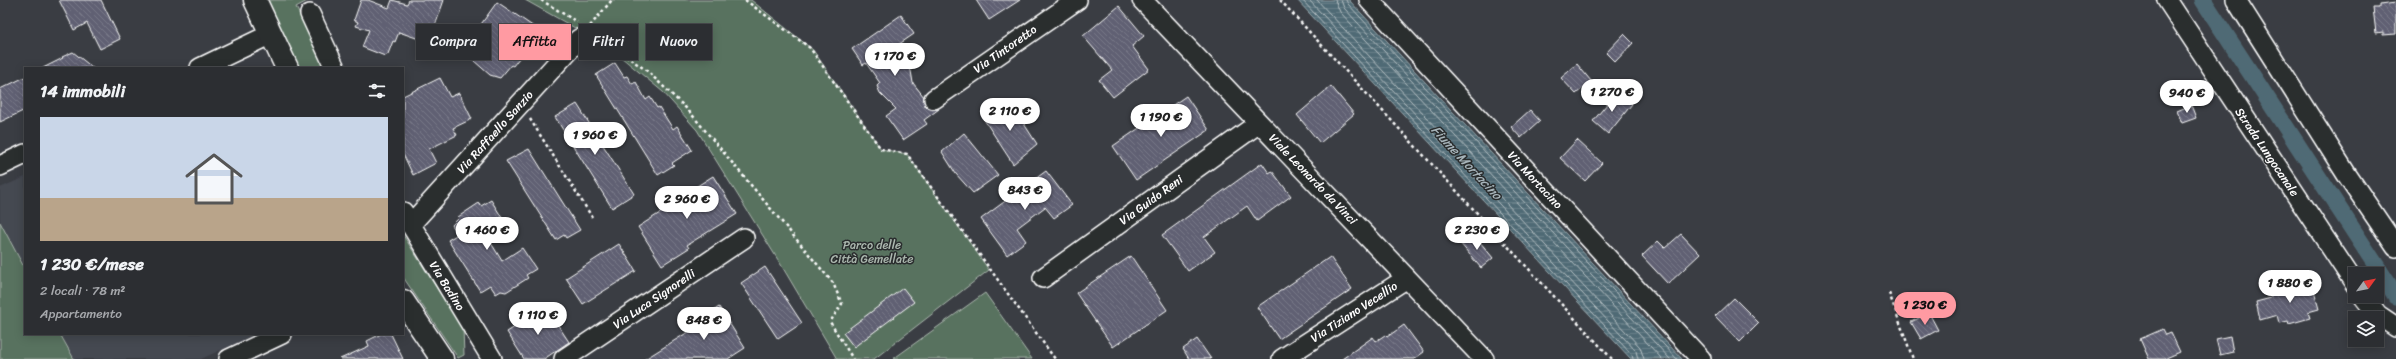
<!DOCTYPE html>
<html lang="it">
<head>
<meta charset="utf-8">
<style>
	body { margin:0; font-family:Sriracha,sans-serif; background:#34363a; color:#f1f3f6; height:100vh; display:flex; flex-direction:column; font-size:15px; white-space:nowrap }
	* { box-sizing:border-box; margin:0 }
	p { font-size:13px; color:#a6a8ac }
	.icon { flex:none; width:22px; height:22px; fill:none; stroke:currentColor; stroke-width:2; stroke-linecap:round; stroke-linejoin:round }
	.map { position:relative; flex:1; overflow:hidden }
	.drawer { position:absolute; left:24px; top:67px; width:380px; height:268px; display:flex; flex-direction:column; background:#2c2e32; border-radius:0px; box-shadow:0 2px 10px #0003,0 0 0 1px #484a4d }
	.drawer>* { flex:none }
	.guide { position:absolute; left:416px; top:24px; width:380px; height:36px; display:flex; gap:8px }
	.needle { width:26px; rotate:57deg }
	.fabs { position:absolute; left:2348px; top:267px; display:grid; gap:8px }
	.fabs a { display:grid; place-items:center; width:36px; height:36px; border-radius:0px; background:#2c2e32; box-shadow:0 2px 10px #0003,0 0 0 1px #484a4d; font-size:20px }
	.price { position:absolute; translate:-50% -34px; padding:0 9px; border-radius:14px; background:#fff; color:#222; font-size:13px; line-height:26px; filter:drop-shadow(0 1px 2px #0008) }
	.price::after { content:''; position:absolute; left:50%; top:24px; width:12px; height:9px; margin-left:-6px; background:inherit; clip-path:polygon(0 0,100% 0,50% 100%) }
	.price.on { background:#ff9aa2; color:#111 }
	ul { padding:0; list-style:none }
	li { display:grid; align-content:center; gap:8px; height:212px; padding:0 16px }
	li span { display:grid; place-items:center; height:124px; border-radius:0px; color:#555 }
	li>.icon { margin-inline-start:auto }
	span .icon { width:72px; height:72px; fill:#fffc; stroke-width:1 }
	li b { font-size:17px }
	h2 { display:flex; justify-content:space-between; align-items:center; height:48px; padding:0 16px; font-size:17px }
	.pill { padding:0 14px; border-radius:0px; background:#2c2e32; box-shadow:0 2px 10px #0003,0 0 0 1px #484a4d; font-size:14px; line-height:36px }
	.pill.on { background:#ff9aa2; color:#111 }
	.map>svg:first-child { display:block }
	.built { fill:#454851 }
	.green { fill:#58725f; stroke:#acb8af }
	.water { fill:url(#water-rules); stroke:#95a6ac }
	.lines { fill:none; stroke-linecap:round; stroke-linejoin:round }
	.shore { stroke:#b9c3c7; stroke-width:1 }
	.canal { stroke:#4f6a74; stroke-width:17 }
	.building { fill:url(#building-back-hatch); stroke:#fff }
	.minor-casing { stroke:#fff; stroke-width:22 }
	.tertiary-casing { stroke:#fff; stroke-width:25 }
	.path { stroke:#fff; stroke-width:2.5; stroke-dasharray:3 3; stroke-linecap:butt }
	.minor { stroke:#2a2d2e; stroke-width:19 }
	.tertiary { stroke:#2a2d2e; stroke-width:22 }
	.labels { text-anchor:middle; stroke-width:3; stroke-linejoin:round; paint-order:stroke }
	.street-label { font-size:12px; fill:#fff; stroke:#2a2d2e }
	.park-label { font-size:12px; fill:#acb8af; stroke:#2a2d2e }
	.water-label { font-size:13px; font-style:italic; fill:#a7b4ba; stroke:#2a2d2e }
</style>
</head>
<body>
<div class="map">
<svg width="2396" height="359" viewBox="0 0 2396 359">
	<defs>
		<pattern id="water-rules" width="6" height="5" patternUnits="userSpaceOnUse"><rect width="6" height="5" fill="#4f6a74"/><path d="M0 2.5h6" fill="none" stroke="#698089"/></pattern>
		<pattern id="building-back-hatch" width="6" height="6" patternUnits="userSpaceOnUse"><rect width="6" height="6" fill="#606173"/><path d="M-1 5l2 2M0 0l6 6M5-1l2 2" fill="none" stroke="#787988"/></pattern>
	</defs>
	<rect width="100%" height="100%" fill="#3a3d43"/>
	<filter id="ink" filterUnits="userSpaceOnUse"><feTurbulence type="fractalNoise" baseFrequency=".025" numOctaves="2"/><feDisplacementMap in="SourceGraphic" scale="8" xChannelSelector="R" yChannelSelector="G"/><feConvolveMatrix kernelMatrix="1 2 1 2 8 2 1 2 1" color-interpolation-filters="sRGB"/></filter>
	<g filter="url(#ink)">
		<path class="built" d="M25,177V269L0,222V188Z
			M60,334H256L201,359H74Z"/>
		<path class="green" d="M263,0H309L296,7L324,68H296Z
			M525,0H751L813,50L881,149L907,154L989,270L874,359H837L780,263L697,130L663,92L609,47Z
			M0,222L25,269V334H60L74,359H0Z
			M403,235L463,329L464,355L458,358L403,277Z
			M985,293L1032,359H893Z"/>
		<path class="water" d="M1297,0H1349L1682,359H1631Z"/>
		<g class="lines">
			<path class="shore" d="M1302,0L1632,355L1633,359
				M1309,0L1636,351L1638,359
				M1317,0L1640,347L1644,359
				M1335,0L1340,12L1662,359
				M1341,0L1344,8L1670,359
				M1346,0L1348,4L1677,359"/>
			<path class="canal" d="M2203,0L2396,296"/>
		</g>
		<path class="building" d="M59,0H101L120,39L100,49L87,23L74,30Z
			M361,0H368L389,8L392,0L407,4L409,0H444L435,26L432,25L422,40L399,32L395,42L393,41L388,54L385,56L362,47L369,30L356,26L358,22L354,20Z
			M976,0H1020L989,20Z
			M497,2L540,31L513,66L511,65L500,78L490,75L465,53L476,36L474,34Z
			M2396,3V34L2383,35V32L2376,33L2373,8H2379V5Z
			M1119,6L1144,36L1132,46L1149,69L1113,97L1099,80L1112,70L1083,36Z
			M901,15L914,34L895,47L911,71L913,83L924,97L925,106L930,109H939L924,120L927,124L903,140L886,116L896,109L880,93L877,86L880,83L866,63L863,65L852,49Z
			M1624,34L1633,43L1615,62L1606,53Z
			M73,52L93,68H43L63,58L62,57Z
			M615,63L624,77L627,76L632,84L636,82L646,100L650,97L657,108L659,107L673,129L677,126L692,150L672,163L674,165L658,175L596,75Z
			M1577,64L1591,81L1576,94L1561,78Z
			M25,77V110L0,122V89Z
			M440,78L450,97L459,93L472,119L453,128L457,135L429,149L436,163L413,175L403,154V96Z
			M1331,86L1354,114L1320,143L1297,115Z
			M1617,92L1632,104L1608,134L1593,121Z
			M1186,96L1209,130L1136,180L1113,146Z
			M1007,103L1013,112L1015,110L1037,144L1013,164L983,118L996,108L997,110Z
			M577,104L634,194L612,208L555,117Z
			M2191,105L2196,118L2182,123L2177,111Z
			M1530,110L1540,121L1521,138L1511,127Z
			M964,133L998,175L973,193L956,174L942,152Z
			M1577,140L1602,163L1585,181L1560,158Z
			M529,149L580,230L566,238L564,235L556,240L506,161Z
			M1262,163L1269,173L1272,171L1291,196L1257,221L1247,206L1204,237L1215,252L1188,271L1162,235Z
			M1046,171L1072,205L1054,218L1045,207L1017,228L1026,241L1007,255L981,219Z
			M713,176L737,214L687,245L689,248L662,265L638,227L685,197L683,195Z
			M491,200L504,221L485,233L502,261L522,248L536,269L526,275L528,278L506,292L501,291L496,294L490,285L480,291L448,240L458,234L452,225L459,218L458,217L479,203L481,206Z
			M1681,234L1700,254L1668,284L1642,256L1658,241L1665,248Z
			M1470,235L1478,244L1480,242L1493,258L1481,268L1460,243Z
			M619,244L636,271L583,304L566,278Z
			M1131,256L1167,310L1113,347L1076,293Z
			M1330,257L1352,289L1279,339L1257,307Z
			M765,267L802,323L778,339L741,283Z
			M2311,281L2319,309L2308,312L2310,318L2289,324L2288,321L2279,323L2277,315L2260,320L2256,302L2271,298L2270,295L2286,290L2285,288Z
			M903,288L914,302L854,347L843,333Z
			M1734,298L1759,323L1740,342L1715,316Z
			M546,307L569,342L544,359H524L507,332Z
			M719,307L745,348L728,359H645L693,329L691,326Z
			M1929,313L1938,330L1921,339L1911,322Z
			M1404,325L1424,352L1414,359H1342L1373,337L1376,341L1385,335L1387,337Z
			M2163,329L2166,335L2171,333L2180,352L2164,359H2149L2140,339Z
			M381,334H391L403,359H340L369,346L367,341Z
			M2230,336L2233,352L2220,355L2216,339Z
			M1197,339L1211,359H1189L1183,349Z"/>
		<g class="lines">
			<g class="minor-casing">
				<path id="minor" d="M1142,0L1484,359
					M1369,0L1701,359
					M2167,0L2355,284
					M2236,0L2347,175L2396,247
					M310,14L335,68
					M200,68L271,34
					M934,99L1077,0
					M0,166L25,154
					M403,212L492,359
					M410,225L579,39
					M1043,278L1259,123
					M2363,296L2378,315L2396,327
					M229,359L282,334
					M564,359L744,238
					M1282,359L1407,278"/>
			</g>
			<g class="tertiary-casing">
				<path id="tertiary" d="M255,0L287,68
					M403,301L442,359"/>
			</g>
			<path class="path" d="M541,0L577,22
				M745,0L810,48L881,149L907,154L1055,359
				M1280,0L1612,359
				M590,26L612,0
				M596,35L646,70L688,110L833,283L842,304L830,322L853,359
				M530,119L592,217
				M1889,293L1913,359"/>
			<use href="#minor" class="minor"/>
			<use href="#tertiary" class="tertiary"/>
		</g>
	</g>
	<g class="labels">
		<g class="street-label">
			<text transform="translate(1005 49) rotate(-35)" y="4">Via Tintoretto</text>
			<text transform="translate(495 132) rotate(-48)" y="4">Via Raffaello Sanzio</text>
			<text transform="translate(2267 152) rotate(56)" y="4">Strada Lungocanale</text>
			<text transform="translate(1313 179) rotate(46)" y="4">Viale Leonardo da Vinci</text>
			<text transform="translate(1535 180) rotate(47)" y="4">Via Mortacino</text>
			<text transform="translate(1151 200) rotate(-36)" y="4">Via Guido Reni</text>
			<text transform="translate(447 286) rotate(58)" y="4">Via Badino</text>
			<text transform="translate(654 299) rotate(-34)" y="4">Via Luca Signorelli</text>
			<text transform="translate(1354 312) rotate(-33)" y="4">Via Tiziano Vecellio</text>
		</g>
		<g class="park-label">
			<text x="872" y="249">Parco delle<tspan x="872" dy="14">Città Gemellate</tspan></text>
		</g>
		<g class="water-label">
			<text transform="translate(1467 162) rotate(47)" y="5">Fiume Mortacino</text>
		</g>
	</g>
</svg>
<div class="fabs">
<a><svg class="needle" viewBox="-14 -14 28 28"><path d="M0-13l5 13h-10z" fill="#e53935"/><path d="M0 13l5-13h-10z" fill="#a6a8ac"/></svg></a>
<a><svg class="icon" aria-label="layers" viewBox="0 0 24 24"><path d="M12 4l9 5-9 5-9-5zM3 14l9 5 9-5"/></svg></a>
</div>
<b class="price" style="left:895px;top:77px">1 170 €</b>
<b class="price" style="left:1612px;top:113px">1 270 €</b>
<b class="price" style="left:2187px;top:114px">940 €</b>
<b class="price" style="left:1010px;top:132px">2 110 €</b>
<b class="price" style="left:1161px;top:138px">1 190 €</b>
<b class="price" style="left:595px;top:156px">1 960 €</b>
<b class="price" style="left:1025px;top:211px">843 €</b>
<b class="price" style="left:687px;top:220px">2 960 €</b>
<b class="price" style="left:487px;top:251px">1 460 €</b>
<b class="price" style="left:1477px;top:251px">2 230 €</b>
<b class="price" style="left:2290px;top:304px">1 880 €</b>
<b class="price on" style="left:1925px;top:326px">1 230 €</b>
<b class="price" style="left:538px;top:336px">1 110 €</b>
<b class="price" style="left:704px;top:341px">848 €</b>
<div class="guide">
<a class="pill">Compra</a>
<a class="pill on">Affitta</a>
<a class="pill">Filtri</a>
<a class="pill">Nuovo</a>
</div>
<section class="drawer">
<h2>14 immobili<svg class="icon" aria-label="filters" viewBox="0 0 24 24"><path d="M4 7h16M4 17h16"/><circle cx="9" cy="7" r="2"/><circle cx="15" cy="17" r="2"/></svg></h2>
<ul>
<li><span style="background:linear-gradient(#c9d6e8 65%,#b9a48a 0)"><svg class="icon" aria-label="home" viewBox="0 0 24 24"><path d="M3 11l9-7 9 7M6 9v11h12V9"/></svg></span><div><b>1 230 €/mese</b><p>2 locali · 78 m²</p><p>Appartamento</p></div></li>
</ul>
</section>
</div>
</body>
</html>
